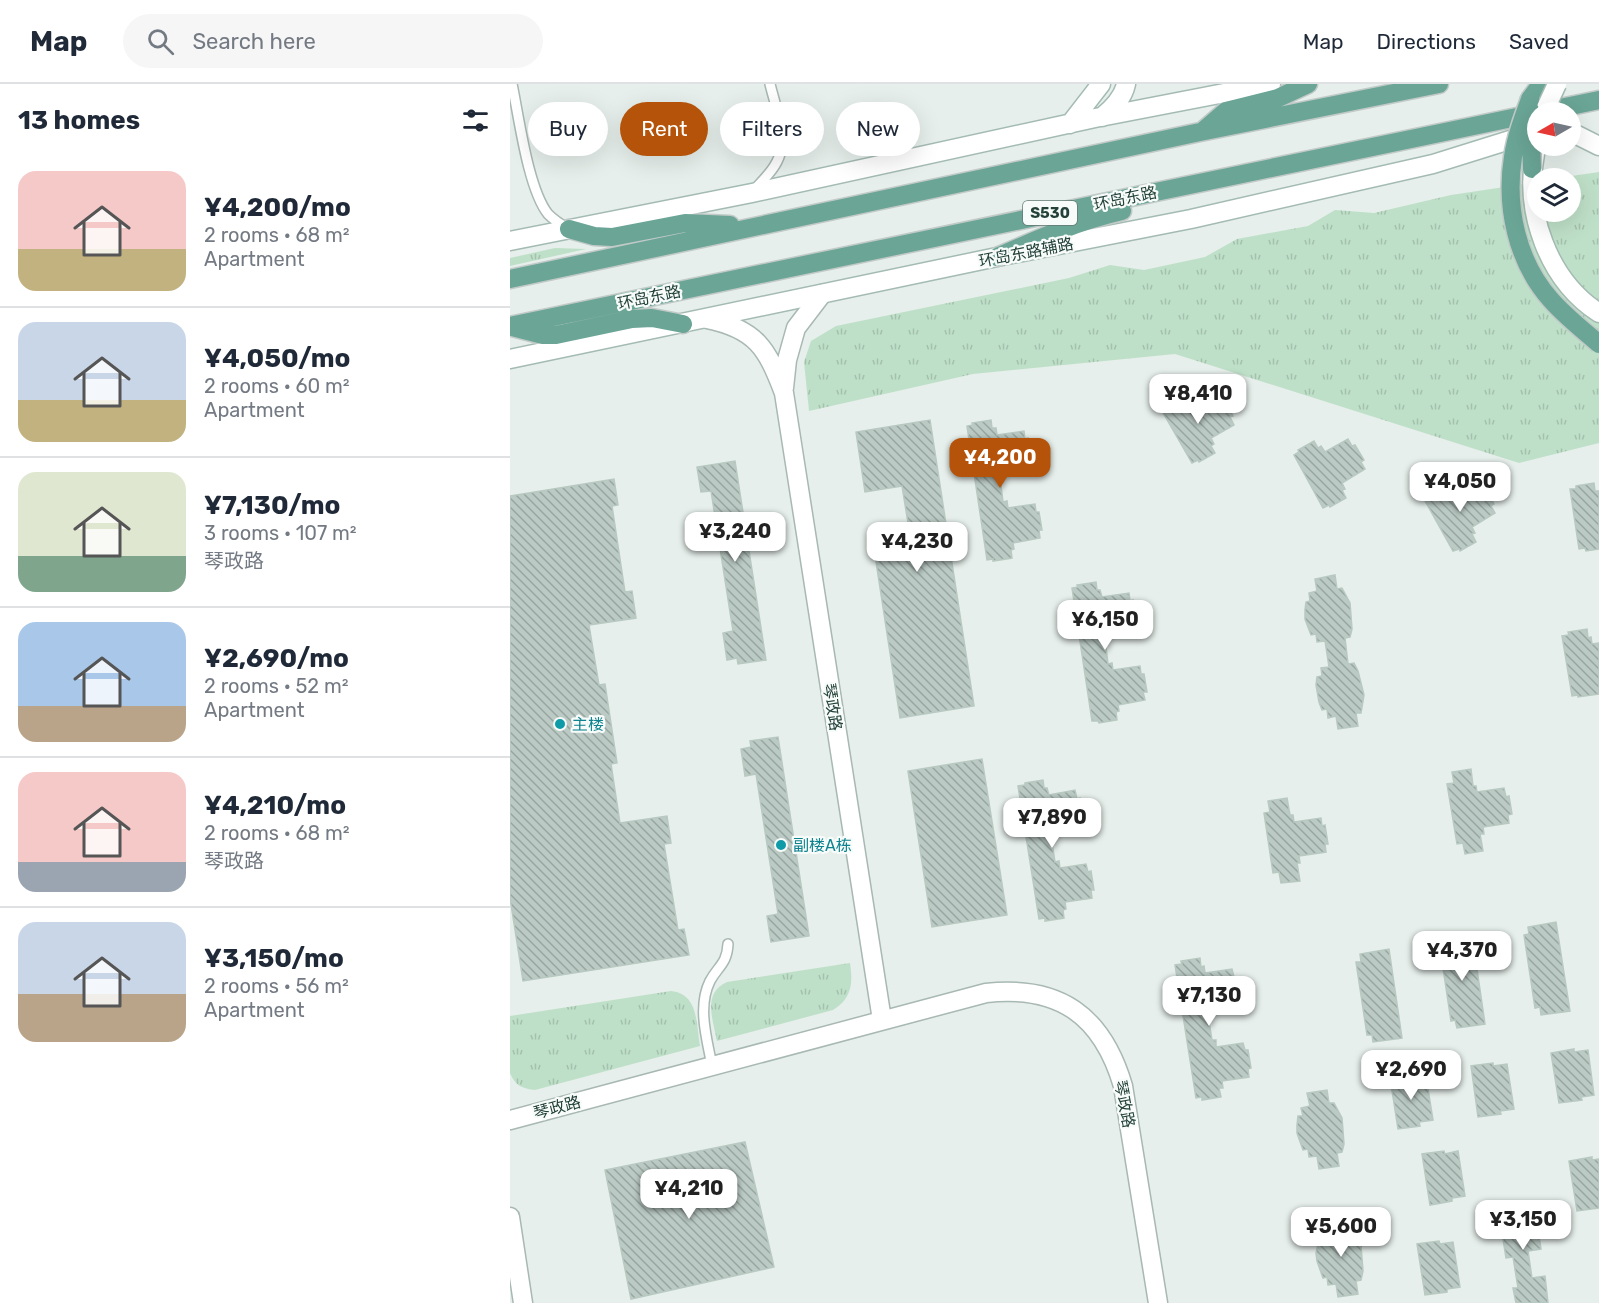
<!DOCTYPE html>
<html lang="en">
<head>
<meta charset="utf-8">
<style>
	body { margin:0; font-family:Rubik,"Noto Sans SC",sans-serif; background:#f6f6f7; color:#1f2937; height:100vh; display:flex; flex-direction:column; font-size:22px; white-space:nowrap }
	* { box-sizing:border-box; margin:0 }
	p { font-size:20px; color:#747a83 }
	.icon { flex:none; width:33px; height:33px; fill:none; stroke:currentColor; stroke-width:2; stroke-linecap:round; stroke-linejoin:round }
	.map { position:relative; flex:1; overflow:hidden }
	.details { display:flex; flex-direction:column; background:#fff; width:510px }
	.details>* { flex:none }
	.hud { position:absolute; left:18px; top:18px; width:570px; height:54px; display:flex; gap:12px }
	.needle { width:39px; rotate:261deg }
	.tools { position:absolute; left:1017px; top:18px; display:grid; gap:12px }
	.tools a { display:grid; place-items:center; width:54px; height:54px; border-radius:50%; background:#fff; box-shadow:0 6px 24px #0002; font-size:30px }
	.price { position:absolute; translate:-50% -51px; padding:0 14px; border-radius:12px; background:#fff; color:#222; font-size:20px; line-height:39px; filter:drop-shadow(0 2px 3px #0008) }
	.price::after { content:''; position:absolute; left:50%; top:36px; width:18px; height:14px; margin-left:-9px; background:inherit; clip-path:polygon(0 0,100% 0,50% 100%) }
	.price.on { background:#b45309; color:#fff }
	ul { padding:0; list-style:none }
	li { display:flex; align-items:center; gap:18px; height:150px; padding:0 18px }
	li+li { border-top:2px solid #e0e1e3 }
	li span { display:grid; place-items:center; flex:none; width:168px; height:120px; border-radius:18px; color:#555 }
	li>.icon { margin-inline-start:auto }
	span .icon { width:72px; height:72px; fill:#fffc; stroke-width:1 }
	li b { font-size:26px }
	h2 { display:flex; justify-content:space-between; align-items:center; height:72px; padding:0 18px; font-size:26px }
	.pill { padding:0 21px; border-radius:27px; background:#fff; box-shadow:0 6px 24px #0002; font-size:21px; line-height:54px }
	.pill.on { background:#b45309; color:#fff }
	header { display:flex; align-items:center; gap:36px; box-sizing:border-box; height:84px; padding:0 30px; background:#fff; border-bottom:2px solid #e0e1e3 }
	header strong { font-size:28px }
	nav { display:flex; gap:33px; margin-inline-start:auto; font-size:21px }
	.search { width:420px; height:54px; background:#f6f6f7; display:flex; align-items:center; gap:15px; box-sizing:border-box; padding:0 21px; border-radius:33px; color:#747a83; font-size:22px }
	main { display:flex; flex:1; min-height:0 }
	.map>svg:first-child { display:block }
	.grass { fill:url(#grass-tufts) }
	.building { fill:url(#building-back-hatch); stroke:#b8c9c2; stroke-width:1.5 }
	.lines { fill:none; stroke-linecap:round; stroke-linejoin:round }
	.service-casing { stroke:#a8b8b2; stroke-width:12 }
	.minor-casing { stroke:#a8b8b2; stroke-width:21 }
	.secondary-casing { stroke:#a4bbb3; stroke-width:21 }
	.primary-casing { stroke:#c2cac8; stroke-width:21 }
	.service { stroke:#fff; stroke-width:9 }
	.minor { stroke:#fff; stroke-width:18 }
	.secondary { stroke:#fff; stroke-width:18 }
	.primary { stroke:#6aa596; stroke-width:18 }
	.secondary-bridge-casing { stroke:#a4bbb3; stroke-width:21; stroke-linecap:butt }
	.primary-bridge-casing { stroke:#c2cac8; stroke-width:21; stroke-linecap:butt }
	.secondary-bridge { stroke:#fff; stroke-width:18 }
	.primary-bridge { stroke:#6aa596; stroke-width:18 }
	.culture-dot { fill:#0f9aa8; stroke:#f7fbf9; stroke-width:2 }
	.labels { text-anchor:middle; stroke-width:4.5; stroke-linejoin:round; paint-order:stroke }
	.shield { fill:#f7fbf9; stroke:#637a73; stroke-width:1.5 }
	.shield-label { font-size:15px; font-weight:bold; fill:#24423a }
	.street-label { font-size:16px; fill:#24423a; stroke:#f7fbf9 }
	.culture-label { font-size:16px; fill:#0d838f; stroke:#f7fbf9; text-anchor:start }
</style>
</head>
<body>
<header>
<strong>Map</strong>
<div class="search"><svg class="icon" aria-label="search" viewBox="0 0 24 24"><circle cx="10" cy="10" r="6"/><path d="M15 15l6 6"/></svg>Search here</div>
<nav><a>Map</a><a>Directions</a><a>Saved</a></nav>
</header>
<main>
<section class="details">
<h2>13 homes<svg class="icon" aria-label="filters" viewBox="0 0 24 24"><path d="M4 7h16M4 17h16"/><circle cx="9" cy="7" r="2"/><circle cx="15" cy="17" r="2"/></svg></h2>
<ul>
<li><span style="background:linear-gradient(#f6c9c9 65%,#c2b280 0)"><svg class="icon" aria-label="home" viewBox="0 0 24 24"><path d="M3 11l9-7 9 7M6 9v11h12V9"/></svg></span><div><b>¥4,200/mo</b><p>2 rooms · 68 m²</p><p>Apartment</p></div></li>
<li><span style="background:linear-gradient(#c9d6e8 65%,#c2b280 0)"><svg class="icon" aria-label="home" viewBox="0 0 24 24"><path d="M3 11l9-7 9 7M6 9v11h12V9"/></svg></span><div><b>¥4,050/mo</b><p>2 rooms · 60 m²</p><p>Apartment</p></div></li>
<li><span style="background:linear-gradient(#dfe7d0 70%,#7fa58c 0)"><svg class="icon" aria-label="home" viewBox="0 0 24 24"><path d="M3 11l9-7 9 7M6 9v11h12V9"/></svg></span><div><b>¥7,130/mo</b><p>3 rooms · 107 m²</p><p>琴政路</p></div></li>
<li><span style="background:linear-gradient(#a9c7e8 70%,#b9a48a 0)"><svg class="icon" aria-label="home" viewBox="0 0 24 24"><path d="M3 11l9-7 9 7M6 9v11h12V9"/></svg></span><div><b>¥2,690/mo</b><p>2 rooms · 52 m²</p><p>Apartment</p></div></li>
<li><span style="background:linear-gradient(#f6c9c9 75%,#9aa5b1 0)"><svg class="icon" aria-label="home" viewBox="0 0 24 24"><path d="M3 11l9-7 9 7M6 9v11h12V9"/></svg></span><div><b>¥4,210/mo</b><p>2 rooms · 68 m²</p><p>琴政路</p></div></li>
<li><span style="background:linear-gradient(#c9d6e8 60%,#b9a48a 0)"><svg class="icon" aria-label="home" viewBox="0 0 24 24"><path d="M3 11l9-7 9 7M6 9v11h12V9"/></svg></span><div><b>¥3,150/mo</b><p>2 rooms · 56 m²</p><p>Apartment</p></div></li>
</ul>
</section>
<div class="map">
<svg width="1089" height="1219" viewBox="0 0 1089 1219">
	<defs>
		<pattern id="grass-tufts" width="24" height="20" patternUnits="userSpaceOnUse" patternTransform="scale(1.5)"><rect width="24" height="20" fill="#bfe0c8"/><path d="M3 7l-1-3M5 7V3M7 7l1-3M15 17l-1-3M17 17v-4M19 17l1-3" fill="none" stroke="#a4c1ad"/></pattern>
		<pattern id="building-back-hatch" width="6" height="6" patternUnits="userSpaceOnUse" patternTransform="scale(1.5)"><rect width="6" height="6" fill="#bbcac4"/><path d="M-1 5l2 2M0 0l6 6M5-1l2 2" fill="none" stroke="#98a6a0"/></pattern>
	</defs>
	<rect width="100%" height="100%" fill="#e6efeb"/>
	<path class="grass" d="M1089,88V359L1009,379L665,270L463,290L299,327L294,278L301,257L326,242L559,194L600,181L634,186L695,173L727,155L798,142L825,126L864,129L941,111L1027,98L1028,128H1060V94H1048Z
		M45,164L76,165L0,182V174Z
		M340,879C343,900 342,914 323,926L207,957C203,936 192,909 217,898Z
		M161,907C189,910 186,940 190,962L25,1006C12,1005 5,1001 0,989V932Z"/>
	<path class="building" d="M707,310L711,318L714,316L723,332L720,333L724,341L701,354L704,360L701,362L705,369L689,378L688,376L682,379L652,327L658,323L657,321L673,312L677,319L680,318L683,324Z
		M420,336L464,622L390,634L361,445L398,439L392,402L355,408L346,348Z
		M481,336L482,344H486L487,351L514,347L515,355L518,354L520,373H517L519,381L492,385L493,392L490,393L493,418L497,417L498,424L525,420L526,428H529L532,446H529L530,454L503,459L504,465L501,466L502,474L483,477V475L477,476L457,342L463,341L462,339Z
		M838,355L842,362L845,361L854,376L851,378L855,385L832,399L835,405L832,406L836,414L820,423L819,421L813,424L784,371L789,368L788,366L804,357L808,364L811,362L815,368Z
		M225,377L256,576L228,580L227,574L217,576L213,549L223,547L201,407L191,408L187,383Z
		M104,395L108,421L102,422L115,508L122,507L126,534L79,541L89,601L95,600L107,679L101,680L110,739L157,732L161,759L154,760L168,846L174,845L179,871L13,897L0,814V412Z
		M968,399L972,406L975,404L984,420L981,422L985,429L962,443L965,449L962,450L966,458L950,467L949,465L943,467L914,415L919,412L918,409L934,400L939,408L941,406L945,412Z
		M1084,399L1085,407H1089V465L1076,467L1075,464L1069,465L1060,405H1066V402Z
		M825,491L827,505L832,504L840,519L842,545L840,553L835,554L838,580L844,579L848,587L854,611L851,629H846L848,642L828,645L826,632L818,634L817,625L812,626L809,618L806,601L807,593L812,592L811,584L819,583L815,557L807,558L806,550L801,551L795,535V526L796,518L800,517L799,509L807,507L805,495Z
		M586,498L587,506H590L592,513L619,509L620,517L623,516L625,534L622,535L624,543L597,547L598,554H595L598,580L602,579L603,586L630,582L631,590H634L637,608H633L635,616L608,621L609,627L606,628L607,636L589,639L588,637H582L562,504L568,503L567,501Z
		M1077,545L1078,554L1081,553L1082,560L1089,559V610L1068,613V611L1062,612L1052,552L1059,551L1058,548Z
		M268,653L299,852L261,858L257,832L268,830L246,690L235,692L231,665L241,663L240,657Z
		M472,675L497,831L422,843L398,687Z
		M961,685L963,702H966L967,708L994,704L996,713L999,712L1002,730L998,731L999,739L973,743L974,750H970L973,767L955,770L953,759L947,760L937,700L944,699L942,688Z
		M533,696L534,704H537L539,711L565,706L567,715L570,714L573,732L569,733L571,741L544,745L545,752H541L545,778L549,777L550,784L576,780L578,788L581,787L584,806H581L582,814L555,818L556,825L553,826L554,834L535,837V834L529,835L508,702L515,701V699Z
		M777,714L780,731H783L784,738L811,734L812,742L815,741L818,760H815L816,768L789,772L790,779H787L790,797L771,799L769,788L763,789L754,729L760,728L758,717Z
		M1046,838L1060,927L1031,931L1030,923L1025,924L1014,851L1019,850L1018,843Z
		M962,851L975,940L947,944L945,936L941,937L930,864L934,863L933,856Z
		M879,865L892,954L863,958L862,951H857L846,878H851L850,870Z
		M690,874L691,883L694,882L695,889L722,885L724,893H727L730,911H726L728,920L701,924L702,931H698L702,956H706V963L733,959L735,966H738L741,984L738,985L739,993L712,997L713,1004H709L711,1013L692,1016V1013L686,1014L665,881L672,880L671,877Z
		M1064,965V968L1078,966L1084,1011L1071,1013L1072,1016L1049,1019L1041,969Z
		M983,979V982L997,980L1004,1025L990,1027L991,1030L968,1033L961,982Z
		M902,991L903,994L916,992L923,1036L909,1038L910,1042L888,1045L880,994Z
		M817,1006L819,1019H824L832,1034L834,1060L832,1068L827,1069L829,1082L809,1085L807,1072L799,1073L798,1065L793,1066L787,1049V1041L788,1032H793L791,1024L800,1022L797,1009Z
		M235,1058L264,1183L121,1215L95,1086Z
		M934,1067L935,1070L948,1067L955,1112L942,1114V1117L920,1121L912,1070Z
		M1082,1073V1076L1089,1075V1124L1067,1127L1059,1077Z
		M1011,1119V1123L1024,1120L1031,1165L1018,1167L1022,1194L1035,1192L1038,1219H1006L1003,1204H1008L1003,1173L996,1174L988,1123Z
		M836,1134L838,1147L844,1146L851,1162L853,1187L851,1196L846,1197L848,1210L828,1213L826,1200L818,1201L817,1193L813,1194L807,1177L806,1169L808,1160H812L811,1151L819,1150L817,1137Z
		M929,1157L930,1160L943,1158L950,1203L937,1205V1208L915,1211L907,1160Z"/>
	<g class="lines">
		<g class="service-casing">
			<path id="service" d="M2,0C9,33 18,105 38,130C44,136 50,140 57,144
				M245,105C254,95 266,84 270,70C276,49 265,21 260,0
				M202,982C197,955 187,923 200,897C208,882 217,880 218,860"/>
		</g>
		<g class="minor-casing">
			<path id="minor" d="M197,235C246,245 257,264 274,309L372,936
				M274,304L277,276L286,244L312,210
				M0,1036L476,909C549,901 592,931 613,1002L648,1219
				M0,1133L13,1219"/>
		</g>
		<g class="secondary-casing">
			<path id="secondary" d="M592,33C603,24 613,14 616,0
				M560,40L591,0
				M1060,52L1067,51L1089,62
				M1025,70C1014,128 1038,196 1089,229
				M0,157L242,109L585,34L761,0
				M0,275L487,173L681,135L923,80L1003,55L1019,47"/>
		</g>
		<g class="primary-casing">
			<path id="primary" d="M1020,15L1031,0
				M694,46L716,27L768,14L798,0
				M59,145L84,152L102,153L175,139L220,141
				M487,173C528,155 568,137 612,127
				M0,195L690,48L929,0
				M0,242L1089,16
				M2,243L33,251H46L122,235L142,234L173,240"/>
		</g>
		<use href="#service" class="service"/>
		<use href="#minor" class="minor"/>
		<use href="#secondary" class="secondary"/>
		<use href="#primary" class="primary"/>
		<g class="secondary-bridge-casing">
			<path id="secondary-bridge" d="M1034,28L1047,0"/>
		</g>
		<g class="primary-bridge-casing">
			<path id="primary-bridge" d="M1020,15C1013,34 1006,53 1003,73C995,123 1007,178 1041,216C1055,232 1073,246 1089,260
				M1020,26L1022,85"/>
		</g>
		<use href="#secondary-bridge" class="secondary-bridge"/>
		<use href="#primary-bridge" class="primary-bridge"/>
	</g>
	<g class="culture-dot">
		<circle cx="50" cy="640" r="6"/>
		<circle cx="271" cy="761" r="6"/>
	</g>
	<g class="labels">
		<rect class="shield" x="513" y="117" width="54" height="24" rx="4.5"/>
		<g class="shield-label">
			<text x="540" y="134">S530</text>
		</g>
		<g class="street-label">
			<text transform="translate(615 114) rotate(-12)" y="6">环岛东路</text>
			<text transform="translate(516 168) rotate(-11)" y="6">环岛东路辅路</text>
			<text transform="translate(139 213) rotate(-12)" y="6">环岛东路</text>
			<text transform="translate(323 623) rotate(81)" y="6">琴政路</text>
			<text transform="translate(615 1020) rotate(79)" y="6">琴政路</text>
			<text transform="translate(47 1023) rotate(-15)" y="6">琴政路</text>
		</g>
		<g class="culture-label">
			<text x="62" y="646">主楼</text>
			<text x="283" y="767">副楼A栋</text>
		</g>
	</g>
</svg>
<div class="tools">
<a><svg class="needle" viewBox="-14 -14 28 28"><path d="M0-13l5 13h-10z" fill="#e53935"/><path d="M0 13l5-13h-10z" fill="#747a83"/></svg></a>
<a><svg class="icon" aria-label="layers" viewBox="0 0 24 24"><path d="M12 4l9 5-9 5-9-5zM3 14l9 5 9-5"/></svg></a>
</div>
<b class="price" style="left:688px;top:341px">¥8,410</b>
<b class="price on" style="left:490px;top:405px">¥4,200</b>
<b class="price" style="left:950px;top:429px">¥4,050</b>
<b class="price" style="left:225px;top:479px">¥3,240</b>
<b class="price" style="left:407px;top:489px">¥4,230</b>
<b class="price" style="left:595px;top:567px">¥6,150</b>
<b class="price" style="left:542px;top:765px">¥7,890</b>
<b class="price" style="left:952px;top:898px">¥4,370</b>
<b class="price" style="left:699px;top:943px">¥7,130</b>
<b class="price" style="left:901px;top:1017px">¥2,690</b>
<b class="price" style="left:179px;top:1136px">¥4,210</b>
<b class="price" style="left:1013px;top:1167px">¥3,150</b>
<b class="price" style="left:831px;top:1174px">¥5,600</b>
<div class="hud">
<a class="pill">Buy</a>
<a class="pill on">Rent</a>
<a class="pill">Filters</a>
<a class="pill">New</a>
</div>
</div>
</main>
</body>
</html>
